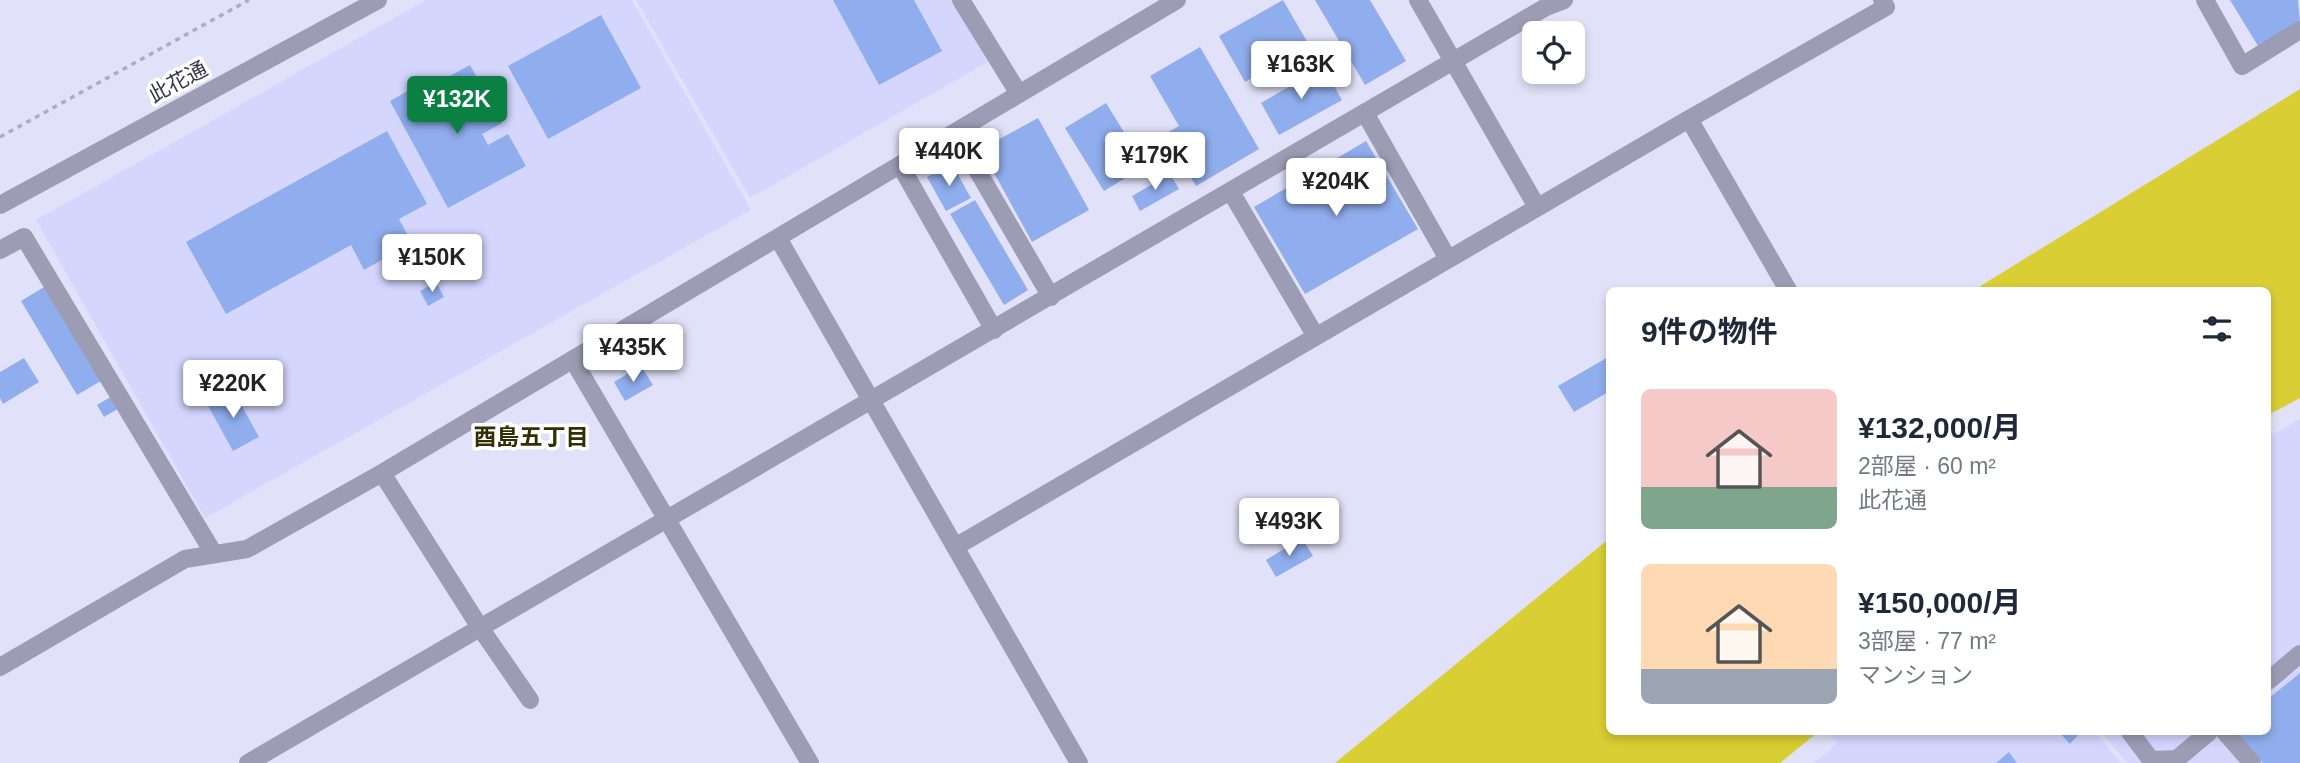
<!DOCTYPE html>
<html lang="ja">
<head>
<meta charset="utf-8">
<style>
	body { margin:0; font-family:Helvetica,"Noto Sans JP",sans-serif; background:#f6f6f7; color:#1f2937; height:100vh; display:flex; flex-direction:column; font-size:26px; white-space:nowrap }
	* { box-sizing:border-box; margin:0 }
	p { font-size:23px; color:#747a83 }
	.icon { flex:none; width:38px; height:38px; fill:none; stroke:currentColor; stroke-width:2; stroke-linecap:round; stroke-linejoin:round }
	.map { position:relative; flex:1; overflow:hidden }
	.drawer { position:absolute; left:1606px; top:287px; width:665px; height:448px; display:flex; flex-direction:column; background:#fff; border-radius:10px; box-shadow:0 4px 10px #0003 }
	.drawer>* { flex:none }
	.fabs { position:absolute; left:1522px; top:21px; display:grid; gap:14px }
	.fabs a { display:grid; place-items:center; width:63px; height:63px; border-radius:10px; background:#fff; box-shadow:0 4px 10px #0003; font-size:35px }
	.price { position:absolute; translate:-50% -60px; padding:0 16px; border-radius:7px; background:#fff; color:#222; font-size:23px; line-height:46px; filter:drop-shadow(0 2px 4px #0008) }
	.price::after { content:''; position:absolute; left:50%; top:42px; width:21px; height:16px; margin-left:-10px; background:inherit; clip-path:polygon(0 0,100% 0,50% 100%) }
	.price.selected { background:#0b8043; color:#fff }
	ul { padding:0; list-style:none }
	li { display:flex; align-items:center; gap:21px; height:175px; padding:0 35px }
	li span { display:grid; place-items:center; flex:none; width:196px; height:140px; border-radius:10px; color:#555 }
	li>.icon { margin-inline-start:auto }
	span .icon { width:84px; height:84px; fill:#fffc; stroke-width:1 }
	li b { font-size:30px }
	h2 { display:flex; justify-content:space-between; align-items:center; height:84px; padding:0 35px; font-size:30px }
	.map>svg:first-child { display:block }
	.built { fill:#d5d6fe }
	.water { fill:#d9ce34 }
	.building { fill:#90aeed }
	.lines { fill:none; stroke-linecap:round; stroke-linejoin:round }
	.path { stroke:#acacc4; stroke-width:3.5; stroke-dasharray:5 5; stroke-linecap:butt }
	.minor { stroke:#9c9cb5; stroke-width:18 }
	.labels { text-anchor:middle; stroke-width:7; stroke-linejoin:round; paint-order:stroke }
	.street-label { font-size:21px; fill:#36354c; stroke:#fff }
	.neighbourhood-label { font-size:23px; font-weight:bold; fill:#322f03; stroke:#fff }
</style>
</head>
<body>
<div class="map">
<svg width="2300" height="763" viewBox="0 0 2300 763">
	<rect width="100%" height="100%" fill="#e1e1f9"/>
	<path class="built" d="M426,0H632L751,210L205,518L36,220Z
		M636,0H952L988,62L750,198Z
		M2300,419V763H2127L2101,732H2268V437Z
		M1828,732H2095L2121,763H1814L1837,744Z"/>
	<path class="water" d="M2300,89V398L2268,415V290H1974Z
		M1610,538V732H1818L1780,763H1335Z"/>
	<path class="building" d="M833,0H914L942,51L879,85Z
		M1283,0L1309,45L1245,82L1219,36Z
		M1315,0H1370L1406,61L1365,85Z
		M2230,0H2298L2300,22L2258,46Z
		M601,15L641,88L548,139L508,66Z
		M1200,47L1259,149L1196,186L1165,134L1179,126L1150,76Z
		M470,65L502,123L482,134L488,145L508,134L526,166L448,208L390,101L420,84L424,90Z
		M1323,67L1342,100L1279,135L1261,103Z
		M1106,103L1145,166L1104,191L1065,128Z
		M1038,118L1089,210L1032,242L981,149Z
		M387,131L427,204L399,219L412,243L364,270L351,245L226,314L186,242Z
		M1366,141L1418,229L1305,294L1254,207Z
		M952,164L971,198L946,211L927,177Z
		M1170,174L1179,189L1140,211L1132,196Z
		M975,200L1028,290L1004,305L950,214Z
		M436,282L444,297L428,306L420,291Z
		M49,284L106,378L77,395L21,301Z
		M1610,356V391L1574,412L1558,386Z
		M24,358L39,382L3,404L0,398V372Z
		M641,366L653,385L625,401L614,382Z
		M233,390L259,437L233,451L207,404Z
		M114,395L121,407L104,417L97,405Z
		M1302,538L1313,556L1276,577L1266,560Z
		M2300,673V763H2263L2237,732H2268V699Z
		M2081,732L2070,744L2060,733L2061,732Z
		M2009,752L2017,763H1996Z"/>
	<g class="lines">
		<path class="path" d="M0,137L249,0"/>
		<path class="minor" d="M961,0L1019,94
			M1418,0L1537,207
			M2205,0L2242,66L2300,30
			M1365,113L1448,259
			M955,132L1051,297
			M900,165L994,330
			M1231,192L1315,335
			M0,205L378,0
			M778,238L1079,763
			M0,250L24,237L214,554
			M1788,290L1689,119L1886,7L1882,0
			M573,360L810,763
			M382,473L481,629L530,700
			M955,547L1689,119
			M0,667L185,559L247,549L382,473L1177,0
			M2268,681L2300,654
			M2130,732L2151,760L2177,759L2209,732
			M2225,732L2252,763
			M248,763L1546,7L1564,0"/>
	</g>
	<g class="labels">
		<g class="street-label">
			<text transform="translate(178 82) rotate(-28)" y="7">此花通</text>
		</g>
		<g class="neighbourhood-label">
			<text x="531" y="445">酉島五丁目</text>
		</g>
	</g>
</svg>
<div class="fabs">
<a><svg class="icon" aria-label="locate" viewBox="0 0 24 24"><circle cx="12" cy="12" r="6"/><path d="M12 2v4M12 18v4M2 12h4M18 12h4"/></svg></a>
</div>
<b class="price" style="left:1301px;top:101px">¥163K</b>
<b class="price selected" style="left:457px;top:136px">¥132K</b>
<b class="price" style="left:949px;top:188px">¥440K</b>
<b class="price" style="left:1155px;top:192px">¥179K</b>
<b class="price" style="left:1336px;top:218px">¥204K</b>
<b class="price" style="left:432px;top:294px">¥150K</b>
<b class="price" style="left:633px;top:384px">¥435K</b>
<b class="price" style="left:233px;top:420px">¥220K</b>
<b class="price" style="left:1289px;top:558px">¥493K</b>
<section class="drawer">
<h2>9件の物件<svg class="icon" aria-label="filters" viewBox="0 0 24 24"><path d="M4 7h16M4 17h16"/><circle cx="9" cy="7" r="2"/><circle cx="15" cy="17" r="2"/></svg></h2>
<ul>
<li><span style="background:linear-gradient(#f6c9c9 70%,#7fa58c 0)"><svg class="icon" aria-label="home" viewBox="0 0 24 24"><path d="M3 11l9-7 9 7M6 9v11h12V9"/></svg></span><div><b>¥132,000/月</b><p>2部屋 · 60 m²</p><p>此花通</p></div></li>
<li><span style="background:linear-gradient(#ffd9b3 75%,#9aa5b1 0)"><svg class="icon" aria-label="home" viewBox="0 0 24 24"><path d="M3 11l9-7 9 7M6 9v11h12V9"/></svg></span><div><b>¥150,000/月</b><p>3部屋 · 77 m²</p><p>マンション</p></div></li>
</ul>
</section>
</div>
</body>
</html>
